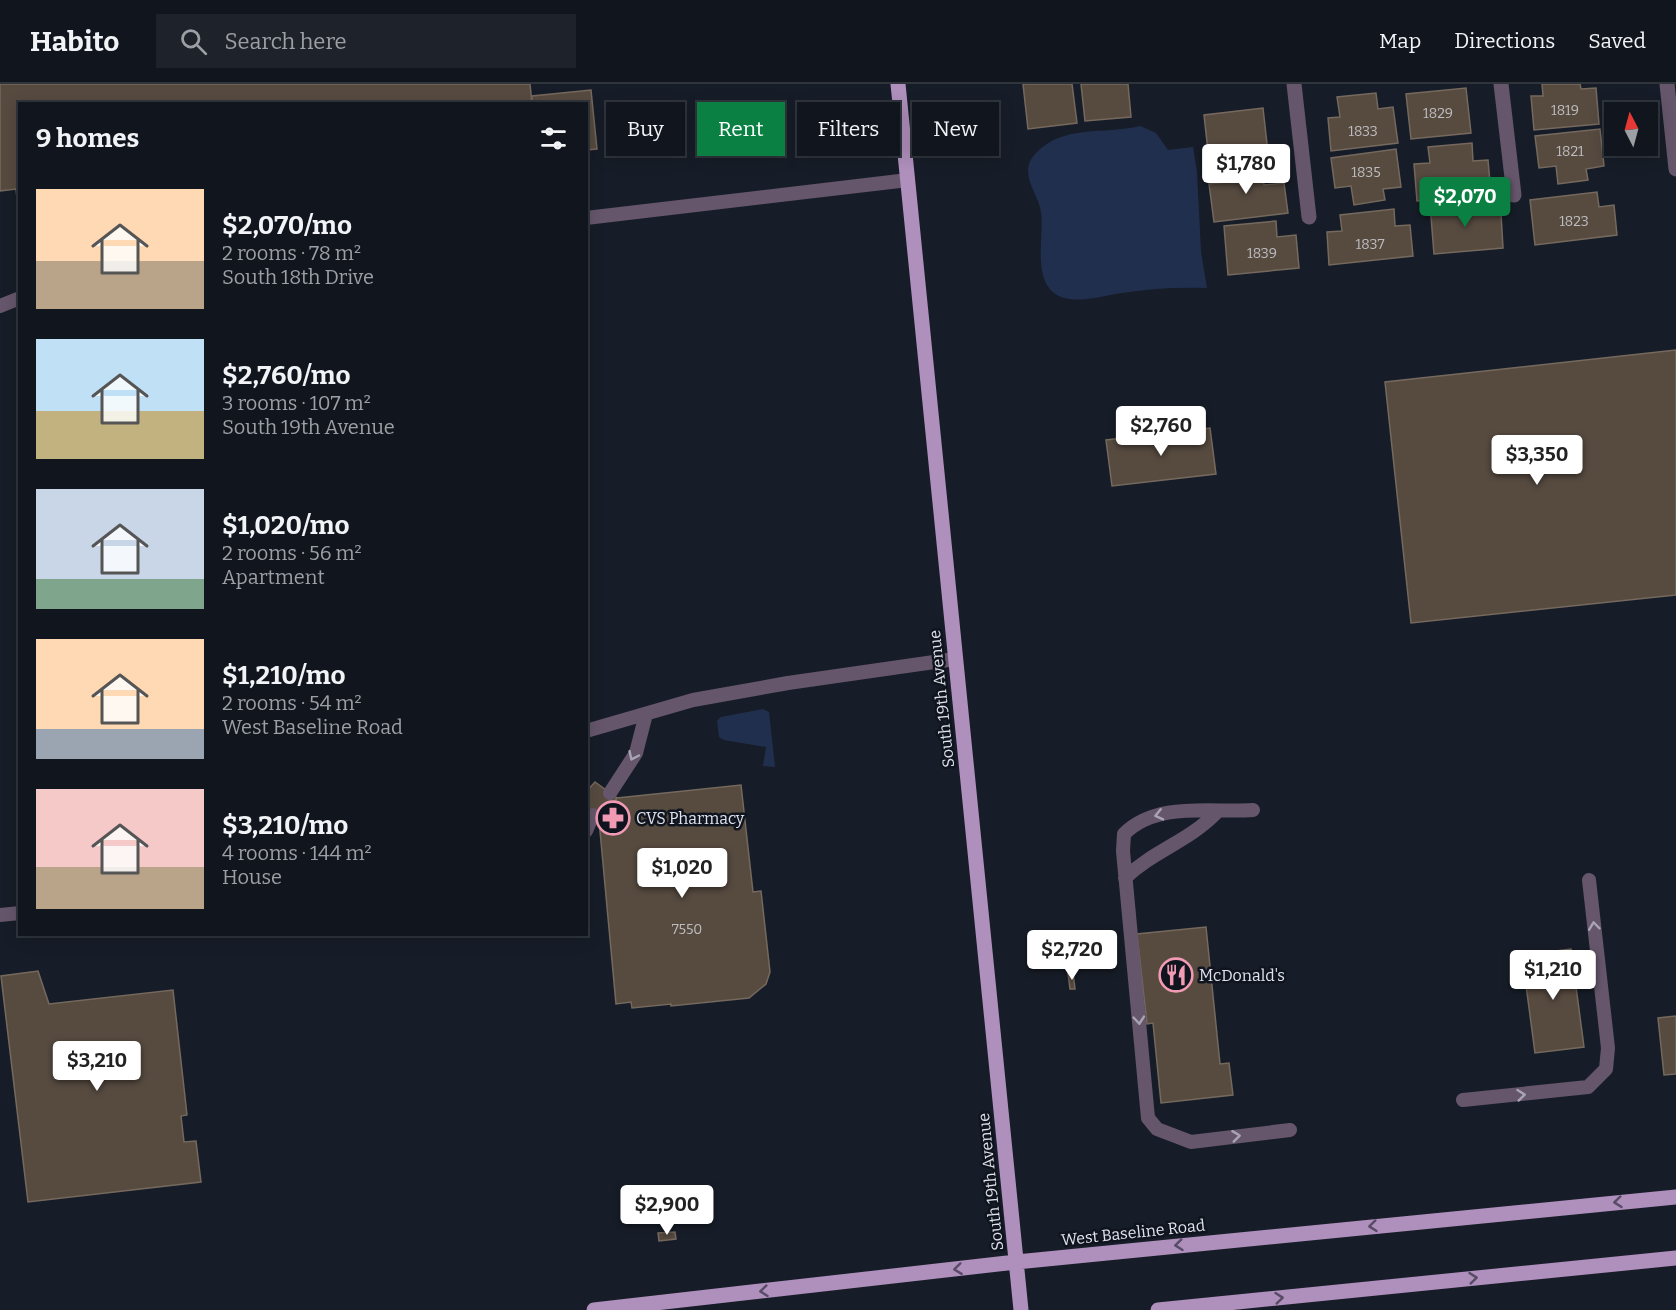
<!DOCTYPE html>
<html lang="en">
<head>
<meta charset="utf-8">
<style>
	body { margin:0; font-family:Bitter,serif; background:#1e232b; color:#f1f3f6; height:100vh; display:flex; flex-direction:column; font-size:22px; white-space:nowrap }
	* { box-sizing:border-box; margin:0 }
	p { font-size:20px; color:#9c9fa4 }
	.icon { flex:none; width:33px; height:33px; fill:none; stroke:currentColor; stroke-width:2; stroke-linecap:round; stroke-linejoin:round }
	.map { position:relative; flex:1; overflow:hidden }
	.drawer { position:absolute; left:18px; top:18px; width:570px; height:834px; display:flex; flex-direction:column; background:#11161e; border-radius:0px; box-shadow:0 3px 15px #0003,0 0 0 2px #30353c }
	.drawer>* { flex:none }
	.banner { position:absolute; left:606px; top:18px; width:570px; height:54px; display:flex; gap:12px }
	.needle { width:39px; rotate:354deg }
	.fabs { position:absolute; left:1604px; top:18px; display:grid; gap:12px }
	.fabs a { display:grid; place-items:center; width:54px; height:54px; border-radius:0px; background:#11161e; box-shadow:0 3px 15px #0003,0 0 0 2px #30353c; font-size:30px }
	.price { position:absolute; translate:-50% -51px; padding:0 14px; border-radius:6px; background:#fff; color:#222; font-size:20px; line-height:39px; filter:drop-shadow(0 2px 3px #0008) }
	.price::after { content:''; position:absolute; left:50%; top:36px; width:18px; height:14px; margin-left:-9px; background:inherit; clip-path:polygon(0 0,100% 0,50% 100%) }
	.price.on { background:#0b8043; color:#fff }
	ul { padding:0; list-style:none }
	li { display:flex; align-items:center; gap:18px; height:150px; padding:0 18px }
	li span { display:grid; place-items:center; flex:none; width:168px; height:120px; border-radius:0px; color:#555 }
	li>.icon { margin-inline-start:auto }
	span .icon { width:72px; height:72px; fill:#fffc; stroke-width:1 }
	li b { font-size:26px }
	h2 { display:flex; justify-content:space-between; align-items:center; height:72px; padding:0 18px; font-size:26px }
	.chip { padding:0 21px; border-radius:0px; background:#11161e; box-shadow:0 3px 15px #0003,0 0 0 2px #30353c; font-size:21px; line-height:54px }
	.chip.on { background:#0b8043; color:#fff }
	header { display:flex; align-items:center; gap:36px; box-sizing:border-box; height:84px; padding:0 30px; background:#11161e; border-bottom:2px solid #30353c }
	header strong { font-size:28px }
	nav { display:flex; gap:33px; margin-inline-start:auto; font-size:21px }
	.search { width:420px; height:54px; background:#1e232b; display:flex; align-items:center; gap:15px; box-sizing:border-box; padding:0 21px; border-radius:0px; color:#9c9fa4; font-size:22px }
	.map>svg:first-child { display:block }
	.green { fill:#212f4f }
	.building { fill:#574b40; stroke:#75695e; stroke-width:1.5 }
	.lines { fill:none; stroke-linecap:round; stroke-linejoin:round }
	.lane { stroke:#65566c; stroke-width:14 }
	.street { stroke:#65566c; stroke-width:15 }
	.primary { stroke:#af8fbc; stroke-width:15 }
	.oneway { stroke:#a8a4b2 }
	.oneway2 { stroke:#574b65 }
	.labels { text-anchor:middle; stroke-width:5; stroke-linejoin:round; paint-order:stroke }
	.number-label { font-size:14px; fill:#bdbdc0 }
	.street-label { font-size:16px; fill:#dfe3eb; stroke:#0f141e }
	.poi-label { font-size:16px; fill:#dfe3eb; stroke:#0f141e; text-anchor:start }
</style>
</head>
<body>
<header>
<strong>Habito</strong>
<div class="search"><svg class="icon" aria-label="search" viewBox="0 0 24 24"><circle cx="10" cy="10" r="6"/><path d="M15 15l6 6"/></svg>Search here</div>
<nav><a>Map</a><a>Directions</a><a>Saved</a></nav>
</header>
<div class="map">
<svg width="1676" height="1226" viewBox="0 0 1676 1226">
	<rect width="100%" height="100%" fill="#171d28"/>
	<path class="green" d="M1140,42L1156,49L1168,66L1193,63L1197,88L1201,168L1207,204C1181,203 1154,204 1129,208C1109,210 1085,219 1065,214C1029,205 1045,153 1041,128C1038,108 1017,89 1036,69C1064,40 1104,51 1140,42Z
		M763,625L769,628L775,683L763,682L766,663L724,656L719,653L717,637L721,633Z"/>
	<path class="building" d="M0,0H530L532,20H20V141L16,105L0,107Z
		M1023,0H1072L1077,39L1028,45Z
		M1081,0H1128L1131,33L1085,37Z
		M1542,0H1580L1581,5L1596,4L1599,40L1534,46L1531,12H1543Z
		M1466,4L1471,49L1411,55L1406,10Z
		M591,6L597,65L586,66V20H532V12Z
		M1376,9L1378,25L1393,23L1398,59L1331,67L1328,34L1340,33L1337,13Z
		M1263,24L1268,69L1209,76L1204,31Z
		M1600,45L1604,82L1586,85L1588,96L1558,100L1556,82L1539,84L1535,52Z
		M1472,59L1473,77L1488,76L1491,110L1417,117L1414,80L1430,79L1428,63Z
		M1396,65L1401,103L1383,105L1385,116L1354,121L1351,102L1335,104L1331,74Z
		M1261,79L1264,101L1284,99L1288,129L1214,138L1209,100L1226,98L1224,83Z
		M1597,108L1599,123L1614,121L1617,151L1535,161L1530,116Z
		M1484,116L1486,131L1501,130L1503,164L1434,170L1430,120Z
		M1394,125L1395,142L1410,141L1413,172L1329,181L1327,148L1342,147L1340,131Z
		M1276,137L1277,153L1296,151L1299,184L1228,191L1224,142Z
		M1676,266V511L1411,539L1385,298Z
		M1210,344L1216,390L1112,402L1106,356Z
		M595,698L617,714L599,736L586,726V708Z
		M741,701L753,808L761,807L770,888L766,900L749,914L671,922V920L632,924L631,918L616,920L599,736L617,714Z
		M1206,843L1220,980L1229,979L1233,1011L1161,1019L1153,939L1147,940L1137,850Z
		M1571,865L1584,963L1535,969L1522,871Z
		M38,887L49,920L173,906L187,1031L181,1032L184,1058L196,1057L201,1098L28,1118L1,892Z
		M1073,888L1075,905H1070L1068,889Z
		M1676,932V990L1664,991L1658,934Z
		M675,1148L676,1155L659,1157L658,1149Z"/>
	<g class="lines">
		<path class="lane" d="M586,134L908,96
			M0,222L20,214
			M586,647L693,616L788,599L955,575
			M610,709L636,669L646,630
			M1253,726C1211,729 1157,717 1124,750L1123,767L1148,1034L1157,1045L1191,1058L1290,1046
			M586,747L593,731
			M1125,794C1153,767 1189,757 1216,729
			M0,831L20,829
			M1463,1016L1588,1003L1606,985L1608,964L1589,796"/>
		<path class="street" d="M1294,0L1309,133
			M1501,0L1514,111
			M1667,0L1676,85"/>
		<path class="primary" d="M898,0L1021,1226
			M594,1226L1016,1178L1676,1113
			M1158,1226L1676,1174"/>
	</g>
	<defs><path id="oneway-chevron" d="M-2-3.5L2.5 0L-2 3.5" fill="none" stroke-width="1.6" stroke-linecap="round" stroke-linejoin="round" transform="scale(1.5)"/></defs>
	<g class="oneway">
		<use href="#oneway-chevron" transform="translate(633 672) rotate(115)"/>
		<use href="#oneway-chevron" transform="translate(1159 731) rotate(167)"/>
		<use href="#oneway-chevron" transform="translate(1594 842) rotate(-97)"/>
		<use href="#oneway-chevron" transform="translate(1139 936) rotate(85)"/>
		<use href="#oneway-chevron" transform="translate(1521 1011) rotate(-6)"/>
		<use href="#oneway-chevron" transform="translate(1236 1052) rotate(-7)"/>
	</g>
	<g class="oneway2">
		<use href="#oneway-chevron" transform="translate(1618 1118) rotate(174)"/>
		<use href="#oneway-chevron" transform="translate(1373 1142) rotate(174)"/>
		<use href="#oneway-chevron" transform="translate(1179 1161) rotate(174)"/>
		<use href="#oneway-chevron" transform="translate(958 1185) rotate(173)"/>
		<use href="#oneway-chevron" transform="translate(1473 1194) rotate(-6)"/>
		<use href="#oneway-chevron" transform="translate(764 1207) rotate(174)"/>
		<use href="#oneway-chevron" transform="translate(1279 1214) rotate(-6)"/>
	</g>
	<defs>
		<g id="pharmacy-ring" transform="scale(1.725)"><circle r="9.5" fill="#0f141e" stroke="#f19ab3" stroke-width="1.5"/><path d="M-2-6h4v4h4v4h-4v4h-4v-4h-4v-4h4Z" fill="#f19ab3"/></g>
		<g id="restaurant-ring" transform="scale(1.725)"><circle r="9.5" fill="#0f141e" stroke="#f19ab3" stroke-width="1.5"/><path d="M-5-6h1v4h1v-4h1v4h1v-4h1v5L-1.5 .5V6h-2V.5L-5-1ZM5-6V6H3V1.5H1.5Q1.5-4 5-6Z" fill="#f19ab3"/></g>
	</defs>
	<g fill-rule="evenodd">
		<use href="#pharmacy-ring" x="613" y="734"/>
		<use href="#restaurant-ring" x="1176" y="891"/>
	</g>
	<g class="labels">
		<g class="number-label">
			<text x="1565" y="31">1819</text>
			<text x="1438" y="34">1829</text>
			<text x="1363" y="52">1833</text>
			<text x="1570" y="72">1821</text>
			<text x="1366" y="93">1835</text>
			<text x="1574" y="142">1823</text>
			<text x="1370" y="165">1837</text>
			<text x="1262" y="174">1839</text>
			<text x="687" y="850">7550</text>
		</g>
		<g class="street-label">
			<text transform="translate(941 615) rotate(-96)" y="6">South 19th Avenue</text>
			<text transform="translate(990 1098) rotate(-96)" y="6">South 19th Avenue</text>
			<text transform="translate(1133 1148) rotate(-6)" y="6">West Baseline Road</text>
		</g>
		<g class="poi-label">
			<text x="636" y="740">CVS Pharmacy</text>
			<text x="1199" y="897">McDonald's</text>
		</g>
	</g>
</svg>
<div class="fabs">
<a><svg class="needle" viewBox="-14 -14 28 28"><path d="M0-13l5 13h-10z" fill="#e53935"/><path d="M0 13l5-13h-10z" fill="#9c9fa4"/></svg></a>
</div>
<b class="price" style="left:1246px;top:111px">$1,780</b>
<b class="price on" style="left:1465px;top:144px">$2,070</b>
<b class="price" style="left:1161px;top:373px">$2,760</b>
<b class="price" style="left:1537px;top:402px">$3,350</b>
<b class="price" style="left:682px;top:815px">$1,020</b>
<b class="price" style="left:1072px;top:897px">$2,720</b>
<b class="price" style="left:1553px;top:917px">$1,210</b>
<b class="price" style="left:97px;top:1008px">$3,210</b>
<b class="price" style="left:667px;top:1152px">$2,900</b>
<div class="banner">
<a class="chip">Buy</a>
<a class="chip on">Rent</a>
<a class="chip">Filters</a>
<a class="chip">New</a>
</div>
<section class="drawer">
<h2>9 homes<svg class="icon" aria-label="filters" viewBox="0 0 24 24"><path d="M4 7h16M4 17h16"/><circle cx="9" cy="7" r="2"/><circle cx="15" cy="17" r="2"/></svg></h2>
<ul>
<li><span style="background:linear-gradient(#ffd9b3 60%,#b9a48a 0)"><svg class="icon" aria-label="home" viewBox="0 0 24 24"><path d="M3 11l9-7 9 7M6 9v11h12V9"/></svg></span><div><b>$2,070/mo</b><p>2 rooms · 78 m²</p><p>South 18th Drive</p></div></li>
<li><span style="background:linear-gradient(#bfe0f5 60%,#c2b280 0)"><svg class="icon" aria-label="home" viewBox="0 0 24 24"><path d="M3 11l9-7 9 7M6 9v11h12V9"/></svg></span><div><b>$2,760/mo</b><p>3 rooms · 107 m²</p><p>South 19th Avenue</p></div></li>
<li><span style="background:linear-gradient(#c9d6e8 75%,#7fa58c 0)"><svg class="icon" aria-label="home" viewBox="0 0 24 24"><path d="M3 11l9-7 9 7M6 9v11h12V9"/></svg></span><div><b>$1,020/mo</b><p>2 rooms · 56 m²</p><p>Apartment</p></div></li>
<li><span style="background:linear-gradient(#ffd9b3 75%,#9aa5b1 0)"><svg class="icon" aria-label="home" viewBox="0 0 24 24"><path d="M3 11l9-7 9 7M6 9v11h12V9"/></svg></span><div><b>$1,210/mo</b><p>2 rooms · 54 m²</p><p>West Baseline Road</p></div></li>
<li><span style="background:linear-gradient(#f6c9c9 65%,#b9a48a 0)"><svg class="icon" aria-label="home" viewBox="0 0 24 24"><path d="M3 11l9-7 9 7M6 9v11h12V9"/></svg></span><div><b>$3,210/mo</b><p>4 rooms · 144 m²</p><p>House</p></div></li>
</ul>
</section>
</div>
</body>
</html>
